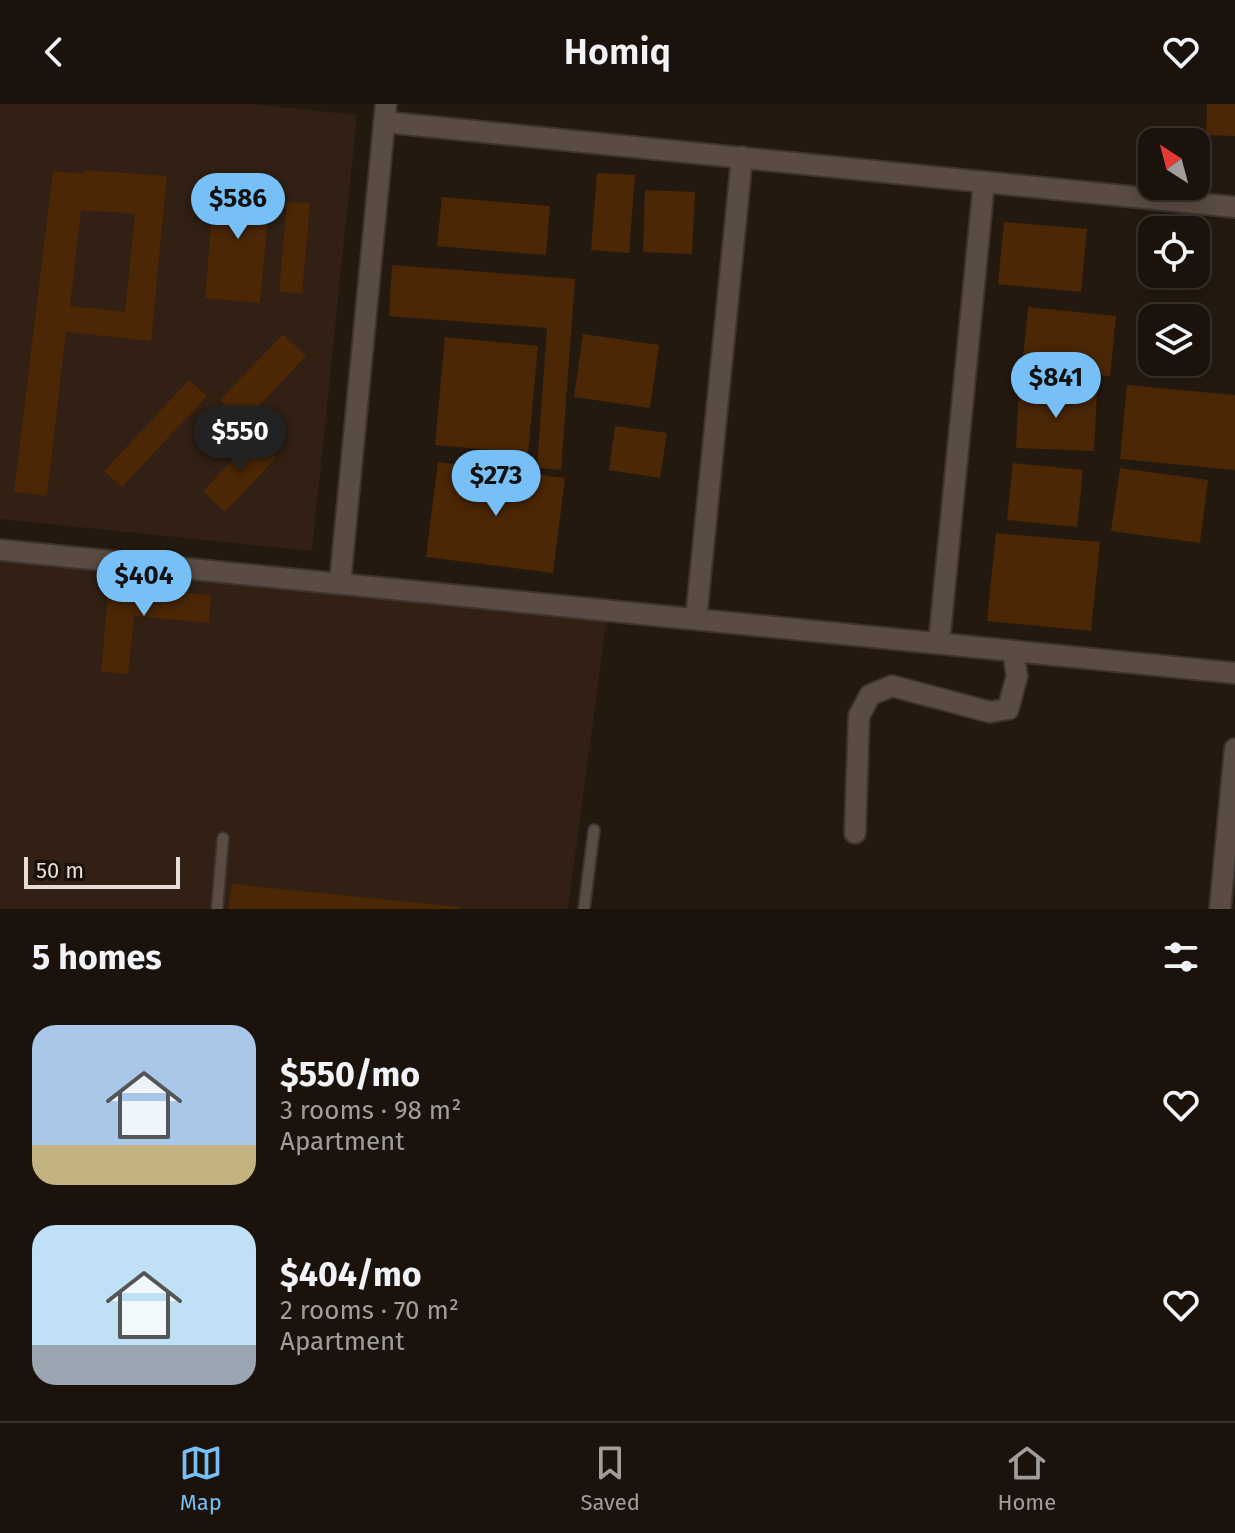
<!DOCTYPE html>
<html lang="en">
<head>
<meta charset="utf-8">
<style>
	body { margin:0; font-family:"Fira Sans",sans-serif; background:#241c14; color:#f1f3f6; height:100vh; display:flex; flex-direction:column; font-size:30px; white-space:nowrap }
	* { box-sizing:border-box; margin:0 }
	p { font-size:26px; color:#a09e9d }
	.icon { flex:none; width:44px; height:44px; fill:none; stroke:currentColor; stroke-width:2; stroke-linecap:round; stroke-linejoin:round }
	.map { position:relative; height:805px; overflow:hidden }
	.sheet { display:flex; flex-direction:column; background:#1b130b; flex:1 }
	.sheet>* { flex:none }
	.needle { width:52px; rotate:324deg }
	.tools { position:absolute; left:1138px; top:24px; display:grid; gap:16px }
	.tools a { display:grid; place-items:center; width:72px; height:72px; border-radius:16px; background:#1b130b; box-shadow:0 4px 20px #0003,0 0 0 2px #39322c; font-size:40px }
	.scale { position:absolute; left:24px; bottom:20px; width:156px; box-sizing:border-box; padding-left:8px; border:4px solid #e6ddd7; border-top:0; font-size:22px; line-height:28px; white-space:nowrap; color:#e6ddd7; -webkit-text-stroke:6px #1b1007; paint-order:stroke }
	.price { position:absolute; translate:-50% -68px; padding:0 18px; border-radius:28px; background:#76c0f7; color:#111; font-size:26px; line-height:52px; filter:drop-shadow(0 2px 4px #0008) }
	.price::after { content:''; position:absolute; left:50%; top:48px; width:24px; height:18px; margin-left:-12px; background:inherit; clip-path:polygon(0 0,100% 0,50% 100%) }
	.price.active { background:#222; color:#fff }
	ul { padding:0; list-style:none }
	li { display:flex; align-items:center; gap:24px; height:200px; padding:0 32px }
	li span { display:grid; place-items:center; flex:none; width:224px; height:160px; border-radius:24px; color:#555 }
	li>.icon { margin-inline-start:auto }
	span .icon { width:96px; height:96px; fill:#fffc; stroke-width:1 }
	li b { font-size:34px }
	h2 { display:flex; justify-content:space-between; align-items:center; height:96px; padding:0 32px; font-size:34px }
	header { display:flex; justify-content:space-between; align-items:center; height:104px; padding:0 32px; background:#1b130b; font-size:36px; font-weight:600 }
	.dock { display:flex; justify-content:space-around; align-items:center; height:112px; border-top:2px solid #39322c; background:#1b130b; font-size:22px; color:#a09e9d }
	.dock a { display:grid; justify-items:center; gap:4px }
	.dock .active { color:#76c0f7 }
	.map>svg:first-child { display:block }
	.built { fill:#312013 }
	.building { fill:#4b2705; fill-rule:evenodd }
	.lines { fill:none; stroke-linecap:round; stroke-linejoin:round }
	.lane-casing { stroke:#3d3430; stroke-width:14 }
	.street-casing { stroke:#3d3430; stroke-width:24 }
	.lane { stroke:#5a4c42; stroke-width:10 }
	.street { stroke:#5a4c42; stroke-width:20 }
</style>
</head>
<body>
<header><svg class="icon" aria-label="back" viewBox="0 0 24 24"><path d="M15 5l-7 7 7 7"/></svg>Homiq<svg class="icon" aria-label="heart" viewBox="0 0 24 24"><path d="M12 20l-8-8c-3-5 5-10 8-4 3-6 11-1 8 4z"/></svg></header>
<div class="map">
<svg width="1235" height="805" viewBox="0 0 1235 805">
	<rect width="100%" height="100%" fill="#24190f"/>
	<path class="built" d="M0,0H251L357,11L312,447L0,415Z
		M0,446L608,506L568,805H0Z"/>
	<path class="building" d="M1207,0H1235V32L1206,31Z
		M84,66L167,72L151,237L66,228L47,392L14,388L53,67L84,70ZM81,106L135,110L125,208L70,202Z
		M597,69L635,71L629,149L591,146Z
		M215,75L271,80L260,199L205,194Z
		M645,86L695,88L692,150L643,148Z
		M442,93L550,102L546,151L437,142Z
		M287,98L310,99L302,190L279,188Z
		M1004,118L1087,125L1081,188L998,180Z
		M392,161L575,175L561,366L537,364L547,224L389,212Z
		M1028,203L1116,212L1110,272L1022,264Z
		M283,230L306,252L244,318L220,296Z
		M583,230L659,241L650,304L574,293Z
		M445,233L538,242L528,349L435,341Z
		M189,276L207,292L122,383L104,367Z
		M1127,281L1235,291V366L1120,355Z
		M1019,284L1097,287L1094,347L1016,344Z
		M615,322L667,329L660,374L609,366Z
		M254,333L276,354L225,408L203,387Z
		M438,358L565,374L553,469L426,453Z
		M1013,359L1083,366L1077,423L1007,416Z
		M1120,364L1208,376L1200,439L1111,427Z
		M996,429L1100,438L1091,527L987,517Z
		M109,480L136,482V484L211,491L209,519L134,512L128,570L101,568Z
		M232,780L460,803V805H228Z"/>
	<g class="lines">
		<g class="lane-casing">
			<path id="lane" d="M217,805L223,734
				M584,805L594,726"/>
		</g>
		<g class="street-casing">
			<path id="street" d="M384,18L1235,103
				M0,446L1235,569
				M340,479L386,0
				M696,515L742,53
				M939,539L984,78
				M855,729L859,612L870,591L892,582L990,608L1008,605L1017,572L1013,547
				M1220,805L1235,645"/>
		</g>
		<use href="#lane" class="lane"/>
		<use href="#street" class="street"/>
	</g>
</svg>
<div class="tools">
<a><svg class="needle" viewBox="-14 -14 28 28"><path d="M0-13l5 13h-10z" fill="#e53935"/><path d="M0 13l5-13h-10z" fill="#a09e9d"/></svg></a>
<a><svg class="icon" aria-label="locate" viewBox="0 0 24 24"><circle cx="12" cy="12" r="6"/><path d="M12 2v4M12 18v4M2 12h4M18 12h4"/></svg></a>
<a><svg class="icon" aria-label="layers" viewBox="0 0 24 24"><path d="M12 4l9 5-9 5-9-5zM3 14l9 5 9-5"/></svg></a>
</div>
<div class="scale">50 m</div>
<b class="price" style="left:238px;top:137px">$586</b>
<b class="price" style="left:1056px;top:316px">$841</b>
<b class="price active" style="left:240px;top:370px">$550</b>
<b class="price" style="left:496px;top:414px">$273</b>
<b class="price" style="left:144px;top:514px">$404</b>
</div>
<section class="sheet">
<h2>5 homes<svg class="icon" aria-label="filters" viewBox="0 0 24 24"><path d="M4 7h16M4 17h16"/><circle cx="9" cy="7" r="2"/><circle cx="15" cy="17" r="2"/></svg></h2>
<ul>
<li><span style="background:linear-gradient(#a9c7e8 75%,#c2b280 0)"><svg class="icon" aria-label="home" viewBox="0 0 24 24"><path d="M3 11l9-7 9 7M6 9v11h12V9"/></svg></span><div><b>$550/mo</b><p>3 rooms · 98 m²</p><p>Apartment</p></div><svg class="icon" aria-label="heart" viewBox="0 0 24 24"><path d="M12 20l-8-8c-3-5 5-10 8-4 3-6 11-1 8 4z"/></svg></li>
<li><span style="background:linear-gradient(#bfe0f5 75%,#9aa5b1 0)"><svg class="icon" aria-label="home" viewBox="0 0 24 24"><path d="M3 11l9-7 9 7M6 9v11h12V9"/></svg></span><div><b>$404/mo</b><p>2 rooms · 70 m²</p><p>Apartment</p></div><svg class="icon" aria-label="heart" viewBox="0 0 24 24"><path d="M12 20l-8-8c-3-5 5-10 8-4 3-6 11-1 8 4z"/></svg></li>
</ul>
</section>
<nav class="dock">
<a class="active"><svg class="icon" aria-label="map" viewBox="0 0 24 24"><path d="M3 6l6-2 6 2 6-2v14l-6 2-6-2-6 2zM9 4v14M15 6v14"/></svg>Map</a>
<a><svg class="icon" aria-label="saved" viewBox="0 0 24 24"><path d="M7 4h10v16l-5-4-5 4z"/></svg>Saved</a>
<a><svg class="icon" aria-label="home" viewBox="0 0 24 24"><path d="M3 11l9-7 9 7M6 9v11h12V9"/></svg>Home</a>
</nav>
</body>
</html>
